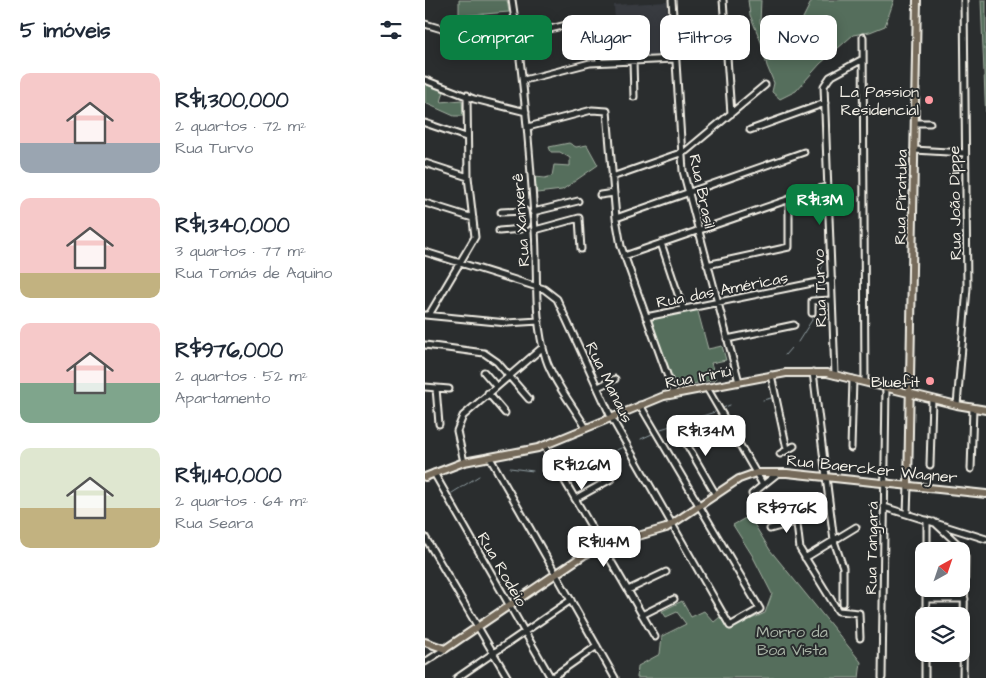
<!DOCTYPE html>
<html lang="pt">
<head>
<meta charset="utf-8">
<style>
	body { margin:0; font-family:"Architects Daughter",sans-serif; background:#f2f2f3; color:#1f2937; height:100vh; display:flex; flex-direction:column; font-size:19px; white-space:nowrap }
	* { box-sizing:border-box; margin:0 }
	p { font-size:16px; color:#747a83 }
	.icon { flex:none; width:28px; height:28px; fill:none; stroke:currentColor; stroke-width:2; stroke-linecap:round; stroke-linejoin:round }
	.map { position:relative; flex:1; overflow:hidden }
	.side { display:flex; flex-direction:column; background:#fff; width:425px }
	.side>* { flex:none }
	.guide { position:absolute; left:15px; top:15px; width:470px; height:45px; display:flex; gap:10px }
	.needle { width:32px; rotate:40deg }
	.controls { position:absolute; left:490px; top:542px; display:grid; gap:10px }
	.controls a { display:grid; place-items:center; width:55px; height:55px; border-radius:10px; background:#fff; box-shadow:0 2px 12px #0003; font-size:25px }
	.price { position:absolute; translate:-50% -42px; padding:0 11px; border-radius:10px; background:#fff; color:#222; font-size:16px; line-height:32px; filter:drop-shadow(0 1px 2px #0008) }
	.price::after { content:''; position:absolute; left:50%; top:30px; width:15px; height:11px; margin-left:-8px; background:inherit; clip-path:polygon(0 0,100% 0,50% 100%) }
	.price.current { background:#0b8043; color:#fff }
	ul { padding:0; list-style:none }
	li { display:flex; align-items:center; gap:15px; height:125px; padding:0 20px }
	li span { display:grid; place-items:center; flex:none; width:140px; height:100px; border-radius:10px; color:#555 }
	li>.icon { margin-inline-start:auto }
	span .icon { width:60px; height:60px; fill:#fffc; stroke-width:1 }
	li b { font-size:21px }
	h2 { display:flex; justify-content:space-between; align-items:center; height:60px; padding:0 20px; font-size:21px }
	.pill { padding:0 18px; border-radius:10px; background:#fff; box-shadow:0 2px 12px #0003; font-size:18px; line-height:45px }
	.pill.current { background:#0b8043; color:#fff }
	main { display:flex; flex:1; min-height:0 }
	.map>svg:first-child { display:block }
	.built { fill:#373b41 }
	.green { fill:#546e5c; stroke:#a4b0a2 }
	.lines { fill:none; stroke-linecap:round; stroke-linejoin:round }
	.stream { stroke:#8f9ca0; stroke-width:1 }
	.minor-casing { stroke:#f4f1e8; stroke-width:9 }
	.major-casing { stroke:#f4f1e8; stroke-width:10 }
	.minor { stroke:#2a2d2e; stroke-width:5 }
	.major { stroke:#746a5a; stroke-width:6 }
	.poi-dot { fill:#ff9aa2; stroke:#2a2d2e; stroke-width:2 }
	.labels { text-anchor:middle; stroke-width:4; stroke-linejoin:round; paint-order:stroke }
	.poi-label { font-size:16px; fill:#f4f1e8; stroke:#2a2d2e; text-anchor:end }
	.street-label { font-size:16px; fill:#f4f1e8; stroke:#2a2d2e }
	.park-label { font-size:16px; fill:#acb6a9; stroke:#2a2d2e }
</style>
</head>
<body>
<main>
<section class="side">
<h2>5 imóveis<svg class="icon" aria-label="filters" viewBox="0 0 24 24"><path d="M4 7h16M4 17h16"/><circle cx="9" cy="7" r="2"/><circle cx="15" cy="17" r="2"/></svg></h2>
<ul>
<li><span style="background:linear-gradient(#f6c9c9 70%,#9aa5b1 0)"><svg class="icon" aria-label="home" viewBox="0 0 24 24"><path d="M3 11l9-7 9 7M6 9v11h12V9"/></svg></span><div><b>R$1,300,000</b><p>2 quartos · 72 m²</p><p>Rua Turvo</p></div></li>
<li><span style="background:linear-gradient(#f6c9c9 75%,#c2b280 0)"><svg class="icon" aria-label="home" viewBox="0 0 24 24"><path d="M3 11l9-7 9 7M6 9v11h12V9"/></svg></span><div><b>R$1,340,000</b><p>3 quartos · 77 m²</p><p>Rua Tomás de Aquino</p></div></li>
<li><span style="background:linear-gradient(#f6c9c9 60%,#7fa58c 0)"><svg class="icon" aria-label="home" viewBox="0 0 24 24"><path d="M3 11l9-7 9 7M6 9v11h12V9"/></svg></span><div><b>R$976,000</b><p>2 quartos · 52 m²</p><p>Apartamento</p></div></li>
<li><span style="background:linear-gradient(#dfe7d0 60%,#c2b280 0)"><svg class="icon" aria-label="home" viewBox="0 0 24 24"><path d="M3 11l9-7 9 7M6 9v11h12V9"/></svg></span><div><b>R$1,140,000</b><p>2 quartos · 64 m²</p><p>Rua Seara</p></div></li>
</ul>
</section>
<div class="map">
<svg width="561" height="678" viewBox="0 0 561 678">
	<rect width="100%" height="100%" fill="#2a2d2e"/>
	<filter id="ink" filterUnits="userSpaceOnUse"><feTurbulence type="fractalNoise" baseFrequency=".02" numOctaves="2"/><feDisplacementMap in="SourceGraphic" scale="10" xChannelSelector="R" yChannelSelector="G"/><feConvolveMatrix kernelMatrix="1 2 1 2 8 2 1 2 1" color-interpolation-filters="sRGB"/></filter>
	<g filter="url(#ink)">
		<path class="built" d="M242,2L244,55L192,58L189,5Z"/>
		<path class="green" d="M34,0H82L84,12L34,16Z
			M323,0H336L335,23L340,30L368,38L387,0H469L460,26L445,32L428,35L395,64L371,91L355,99L347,92L349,83L342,66L336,42L325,15Z
			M556,0H561V121Z
			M0,84L19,91L16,102L37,100L38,116H29L0,103Z
			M144,143L151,147L162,145L173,165L137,190L112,193L109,177L120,178L127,176L129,165L145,166V158L135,152H126L124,147Z
			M272,308L283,349L297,346L301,360L286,363L291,379L249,388L225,319Z
			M324,516L345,550L436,662L434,678H212L213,666L235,654L237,636L261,624L252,612L241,617L237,611L257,601L266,617L279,611L289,622L295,617L304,629L340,613L347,594L327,555L308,525Z"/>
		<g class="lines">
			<path class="stream" d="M393,279L399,261
				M390,298L392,285
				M373,342L387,320V315
				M360,355L366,348
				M338,400L346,398
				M298,408L305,405
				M236,429L290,412
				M216,439L227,434
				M176,457L196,448
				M85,468L108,471
				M27,493L54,476"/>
			<g class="minor-casing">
				<path id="minor" d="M87,0C99,76 105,153 110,231C113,272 108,318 121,359C128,381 149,407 161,428
					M247,0L258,171L314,382
					M298,0L306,114
					M0,24L27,32
					M172,30L174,62
					M93,37L145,24
					M438,37L440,382
					M208,61L209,97
					M0,80L49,99L101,112
					M99,80L165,63L250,59
					M0,123L41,137
					M490,123H505
					M103,127L167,110L182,111L191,218L196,246L249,394
					M325,130L400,103
					M489,150L540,153
					M0,163L43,177
					M187,177L261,151L340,85
					M175,195L189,193
					M0,203L48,218
					M108,212L153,201
					M191,218L379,152
					M110,230L154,218L156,249
					M74,231L96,229L102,224L100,211L76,212
					M236,243L258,309
					M0,252L119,289L132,299L186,417L305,626L335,609L215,405
					M199,256L403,186
					M282,265L364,247V199
					M387,313V301L407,300
					M0,315L82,323L114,321
					M4,315L50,237L43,177L42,95
					M221,317L407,279
					M302,339L369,325
					M0,345L59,353L72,362L104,399
					M59,372L71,386
					M388,372L409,541L418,567V603
					M346,375L362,449
					M410,375L399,86L405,77L438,59
					M0,387L24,389
					M173,387L190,379
					M11,388L14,424
					M282,388L338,485L327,494L332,506L335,509L369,499L375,549L413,611L434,613L435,638
					M63,393L80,413
					M532,405L542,288L539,0
					M253,429L291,495
					M119,445L230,637
					M426,448L428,379
					M355,454L369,446
					M65,458L190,678
					M39,462L32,431L38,416L118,347
					M505,465L507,399
					M546,469L548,408
					M9,473L126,678
					M338,485L353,473
					M150,499L186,479
					M459,507L561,539
					M482,514L483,486
					M509,522L535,546L540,557L538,678
					M345,529L373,521
					M0,537L83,678
					M502,551V520
					M380,558L431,527
					M203,590L241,572
					M501,599H540
					M217,615L249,599
					M501,616V589
					M0,662L20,649
					M32,678L146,600
					M126,678L172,646
					M457,678L461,387
					M500,678V654"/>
			</g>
			<g class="major-casing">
				<path id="major" d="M0,477L39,462L113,448L239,396L361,373H402L532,405L561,410
					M483,486L492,0
					M0,642L20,649L159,555L185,544L241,528L314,479L331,473H362L561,494"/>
			</g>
			<use href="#minor" class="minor"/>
			<use href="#major" class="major"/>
		</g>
	</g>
	<g class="poi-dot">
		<circle cx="504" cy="100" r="5"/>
		<circle cx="505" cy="381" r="5"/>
	</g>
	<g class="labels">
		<g class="poi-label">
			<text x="494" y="97">La Passion<tspan x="494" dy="18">Residencial</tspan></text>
			<text x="495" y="387">Bluefit</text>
		</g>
		<g class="street-label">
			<text transform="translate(278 191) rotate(78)" y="6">Rua Brasil</text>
			<text transform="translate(475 197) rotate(-89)" y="6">Rua Piratuba</text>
			<text transform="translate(529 203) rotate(-91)" y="6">Rua João Dippe</text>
			<text transform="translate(95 220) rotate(-94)" y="6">Rua Xanxerê</text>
			<text transform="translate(394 288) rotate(-92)" y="6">Rua Turvo</text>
			<text transform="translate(297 289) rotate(-11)" y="6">Rua das Américas</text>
			<text transform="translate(273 376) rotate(-11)" y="6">Rua Iririú</text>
			<text transform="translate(185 382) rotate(64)" y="6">Rua Manaus</text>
			<text transform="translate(447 468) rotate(6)" y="6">Rua Baercker Wagner</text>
			<text transform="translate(446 548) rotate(-89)" y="6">Rua Tangará</text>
			<text transform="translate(78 569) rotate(60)" y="6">Rua Rodeio</text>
		</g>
		<g class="park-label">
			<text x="367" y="637">Morro da<tspan x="367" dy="18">Boa Vista</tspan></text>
		</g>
	</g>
</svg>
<div class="controls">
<a><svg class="needle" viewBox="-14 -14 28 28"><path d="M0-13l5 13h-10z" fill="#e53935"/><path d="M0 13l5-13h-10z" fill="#747a83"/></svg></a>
<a><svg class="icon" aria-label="layers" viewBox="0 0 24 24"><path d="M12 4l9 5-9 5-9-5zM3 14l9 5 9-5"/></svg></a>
</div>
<b class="price current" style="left:395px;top:226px">R$1.3M</b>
<b class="price" style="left:281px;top:457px">R$1.34M</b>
<b class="price" style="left:157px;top:491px">R$1.26M</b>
<b class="price" style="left:362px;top:534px">R$976K</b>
<b class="price" style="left:179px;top:568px">R$1.14M</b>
<div class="guide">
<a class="pill current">Comprar</a>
<a class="pill">Alugar</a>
<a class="pill">Filtros</a>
<a class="pill">Novo</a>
</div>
</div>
</main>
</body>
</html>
